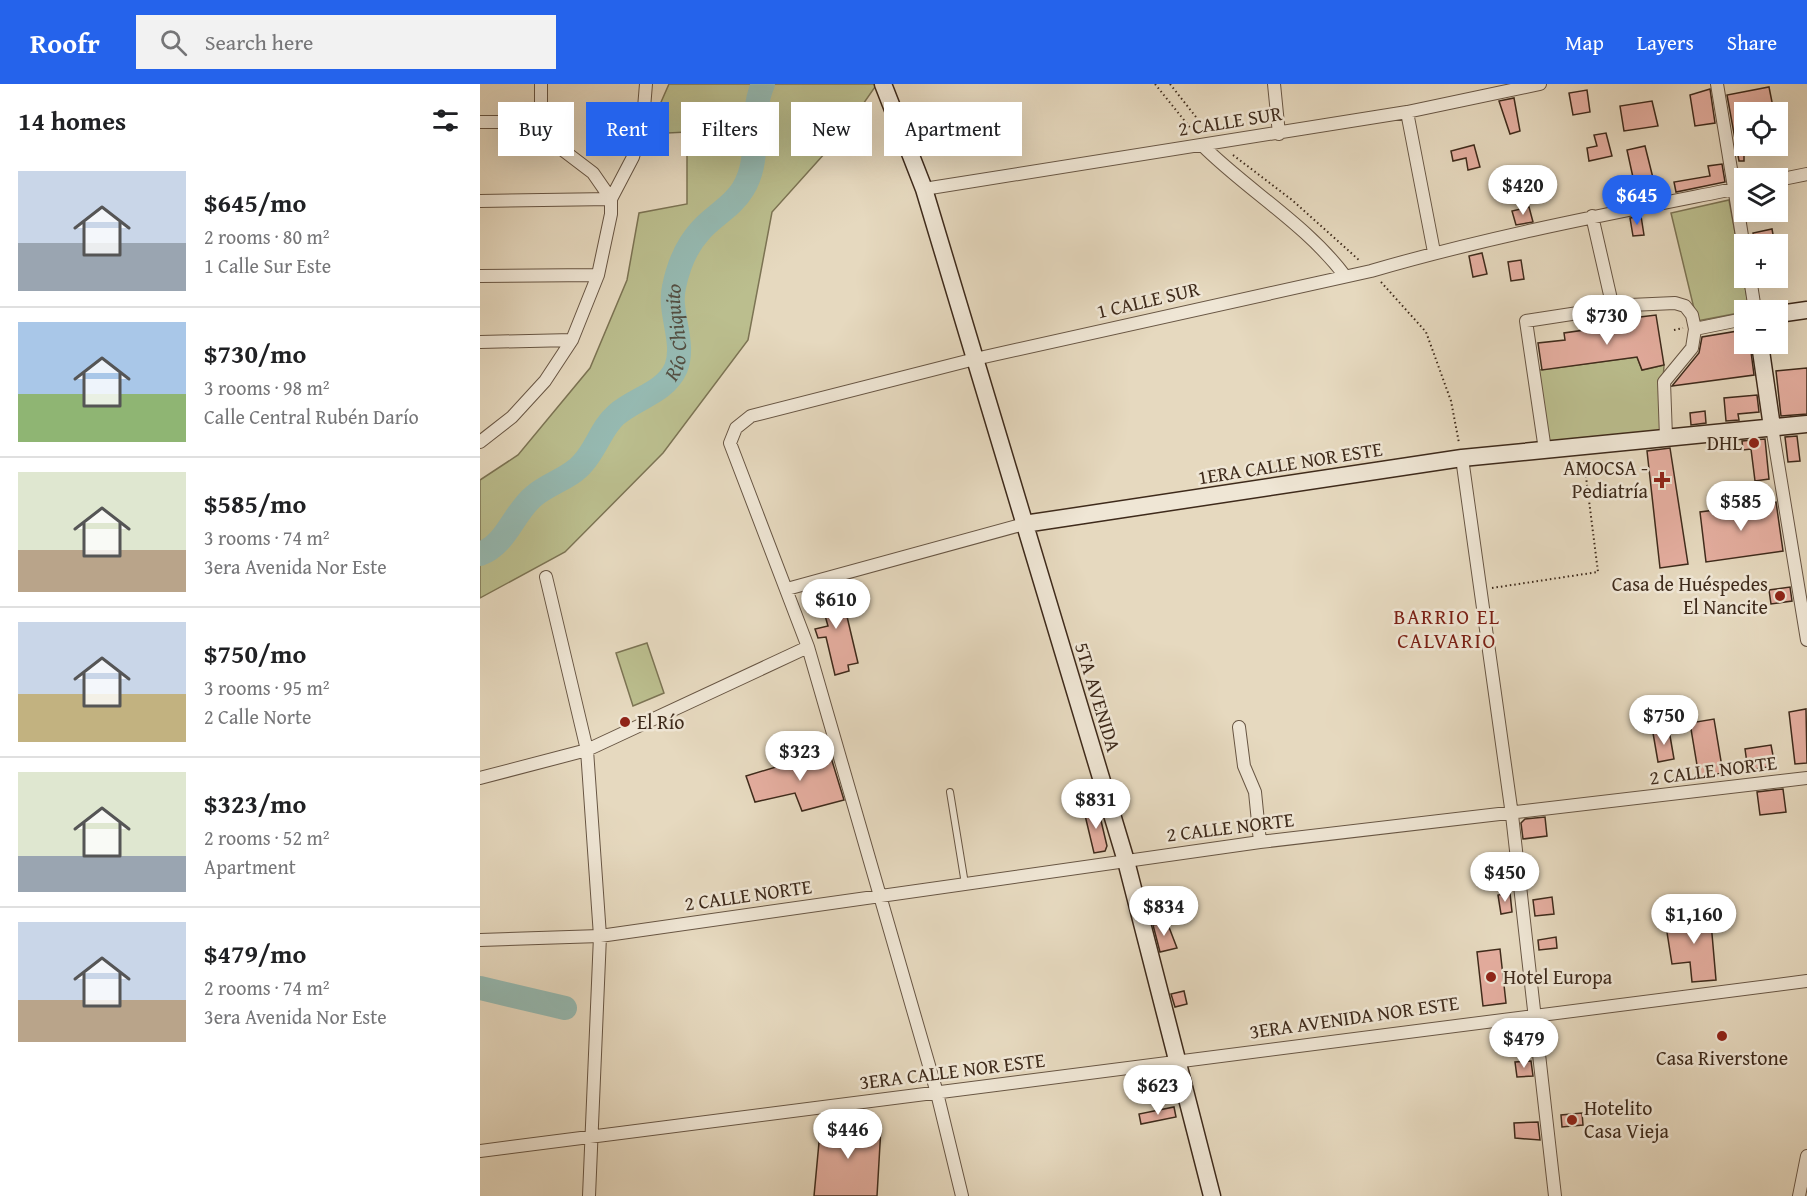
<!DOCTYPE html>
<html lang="en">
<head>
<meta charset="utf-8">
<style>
	body { margin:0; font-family:"Gentium Book Plus",serif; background:#f2f2f2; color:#202124; height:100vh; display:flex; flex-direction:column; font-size:22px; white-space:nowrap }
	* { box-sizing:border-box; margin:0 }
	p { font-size:20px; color:#757577 }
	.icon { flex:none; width:33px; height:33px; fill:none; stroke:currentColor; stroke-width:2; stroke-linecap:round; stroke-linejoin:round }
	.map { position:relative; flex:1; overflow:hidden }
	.panel { display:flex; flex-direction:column; background:#fff; width:480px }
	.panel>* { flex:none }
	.banner { position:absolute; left:18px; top:18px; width:570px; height:54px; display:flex; gap:12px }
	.fabs { position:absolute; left:1254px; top:18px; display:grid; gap:12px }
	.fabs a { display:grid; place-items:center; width:54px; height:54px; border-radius:0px; background:#fff; box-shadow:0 6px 24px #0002; font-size:30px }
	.price { position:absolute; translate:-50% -51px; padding:0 14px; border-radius:21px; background:#fff; color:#222; font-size:20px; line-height:39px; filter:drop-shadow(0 2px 3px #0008) }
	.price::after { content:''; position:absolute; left:50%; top:36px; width:18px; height:14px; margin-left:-9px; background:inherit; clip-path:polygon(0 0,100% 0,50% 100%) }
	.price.selected { background:#2563eb; color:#fff }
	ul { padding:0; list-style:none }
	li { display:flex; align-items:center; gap:18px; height:150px; padding:0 18px }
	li+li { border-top:2px solid #e0e0e0 }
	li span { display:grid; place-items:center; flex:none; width:168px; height:120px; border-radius:0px; color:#555 }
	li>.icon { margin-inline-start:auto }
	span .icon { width:72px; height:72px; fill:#fffc; stroke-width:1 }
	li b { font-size:26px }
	h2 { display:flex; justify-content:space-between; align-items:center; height:72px; padding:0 18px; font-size:26px }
	.pill { padding:0 21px; border-radius:0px; background:#fff; box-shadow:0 6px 24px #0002; font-size:21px; line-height:54px }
	.pill.selected { background:#2563eb; color:#fff }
	header { display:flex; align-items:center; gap:36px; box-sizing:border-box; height:84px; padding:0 30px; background:#2563eb; color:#fff }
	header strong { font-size:28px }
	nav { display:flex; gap:33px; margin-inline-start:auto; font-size:21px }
	.search { width:420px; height:54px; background:#f2f2f2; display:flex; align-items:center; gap:15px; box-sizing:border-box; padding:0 21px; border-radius:0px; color:#757577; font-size:22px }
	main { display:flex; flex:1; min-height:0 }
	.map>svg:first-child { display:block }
	.green { fill:#bbbe8e; stroke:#7c7454; stroke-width:1.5 }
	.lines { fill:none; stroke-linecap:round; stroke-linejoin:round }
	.river { stroke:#96bab2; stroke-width:24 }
	.building { fill:#e5aea0; stroke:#3e2a1b; stroke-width:1.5 }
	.lane-casing { stroke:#685644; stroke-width:8 }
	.street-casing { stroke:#685644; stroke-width:14 }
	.secondary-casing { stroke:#3e2a1b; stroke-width:19 }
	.path { stroke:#3e2a1b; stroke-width:2; stroke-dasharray:1.5 3; stroke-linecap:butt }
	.lane { stroke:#efe6d5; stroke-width:6 }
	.street { stroke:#efe6d5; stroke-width:12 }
	.secondary { stroke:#efe6d5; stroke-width:16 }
	.poi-dot { fill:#8f2418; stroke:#efe6d5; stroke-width:2 }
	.labels { text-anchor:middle; stroke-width:5; stroke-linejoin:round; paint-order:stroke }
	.street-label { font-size:20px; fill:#3e2a1b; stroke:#efe6d5 }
	.poi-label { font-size:20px; fill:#3e2a1b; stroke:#efe6d5; text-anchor:end }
	.water-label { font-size:21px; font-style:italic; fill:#544e41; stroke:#efe6d5 }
	.neighbourhood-label { font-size:21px; letter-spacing:1.5px; fill:#7a1f14; stroke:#efe6d5 }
</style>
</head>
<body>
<header>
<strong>Roofr</strong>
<div class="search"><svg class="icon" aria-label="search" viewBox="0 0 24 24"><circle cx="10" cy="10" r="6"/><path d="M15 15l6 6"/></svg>Search here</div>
<nav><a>Map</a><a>Layers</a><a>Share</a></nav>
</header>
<main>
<section class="panel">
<h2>14 homes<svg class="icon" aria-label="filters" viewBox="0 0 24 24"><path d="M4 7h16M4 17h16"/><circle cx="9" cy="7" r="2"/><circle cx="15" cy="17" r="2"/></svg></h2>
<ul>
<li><span style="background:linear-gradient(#c9d6e8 60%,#9aa5b1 0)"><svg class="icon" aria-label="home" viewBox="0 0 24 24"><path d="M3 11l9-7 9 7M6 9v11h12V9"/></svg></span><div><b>$645/mo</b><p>2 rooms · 80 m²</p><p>1 Calle Sur Este</p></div></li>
<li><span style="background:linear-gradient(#a9c7e8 60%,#8fb573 0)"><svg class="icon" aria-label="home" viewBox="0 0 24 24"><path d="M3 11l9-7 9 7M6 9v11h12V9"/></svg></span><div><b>$730/mo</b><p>3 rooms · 98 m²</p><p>Calle Central Rubén Darío</p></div></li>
<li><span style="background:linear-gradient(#dfe7d0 65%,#b9a48a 0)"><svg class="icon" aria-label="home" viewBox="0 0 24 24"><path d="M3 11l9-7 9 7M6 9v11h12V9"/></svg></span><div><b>$585/mo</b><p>3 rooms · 74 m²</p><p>3era Avenida Nor Este</p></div></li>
<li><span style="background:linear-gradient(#c9d6e8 60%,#c2b280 0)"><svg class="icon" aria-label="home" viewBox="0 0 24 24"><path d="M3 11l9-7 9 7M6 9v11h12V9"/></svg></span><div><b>$750/mo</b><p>3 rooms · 95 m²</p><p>2 Calle Norte</p></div></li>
<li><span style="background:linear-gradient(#dfe7d0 70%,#9aa5b1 0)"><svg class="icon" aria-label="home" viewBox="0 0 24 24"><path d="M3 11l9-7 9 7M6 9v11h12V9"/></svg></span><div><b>$323/mo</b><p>2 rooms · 52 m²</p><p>Apartment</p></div></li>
<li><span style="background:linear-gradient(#c9d6e8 65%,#b9a48a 0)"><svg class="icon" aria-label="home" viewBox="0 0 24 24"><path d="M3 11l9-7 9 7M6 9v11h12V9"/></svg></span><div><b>$479/mo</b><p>2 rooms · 74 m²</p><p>3era Avenida Nor Este</p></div></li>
</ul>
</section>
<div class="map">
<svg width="1327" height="1112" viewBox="0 0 1327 1112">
	<rect width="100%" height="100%" fill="#e6d9bf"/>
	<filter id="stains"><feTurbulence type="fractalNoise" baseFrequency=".00333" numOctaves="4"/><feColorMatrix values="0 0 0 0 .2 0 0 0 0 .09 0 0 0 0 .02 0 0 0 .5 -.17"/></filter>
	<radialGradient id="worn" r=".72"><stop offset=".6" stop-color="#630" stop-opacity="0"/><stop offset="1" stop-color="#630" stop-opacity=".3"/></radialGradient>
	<path class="green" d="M189,0H397L363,49L292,128L268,256L183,369L85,468L0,514V396L38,371L110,284L147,196L159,129L207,120V48L167,50Z
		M1249,116L1269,224L1264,228L1217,237L1191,129Z
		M1157,273L1162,286L1184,281L1180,348L1068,359L1059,286Z
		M167,559L184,609L153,622L136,569Z"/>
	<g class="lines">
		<g class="river">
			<path id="s1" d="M0,470C27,460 33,429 54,412C69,399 91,394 103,379C116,365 122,343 136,331C155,314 185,309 196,284C206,258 188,229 194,203C198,183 207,161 221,146C233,132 253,122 263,105C283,72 268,34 283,0"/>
			<path d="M0,904L85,924"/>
		</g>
	</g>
	<path class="building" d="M1289,3L1294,28H1264V77H1259L1247,11Z
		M1230,5L1235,39L1215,42L1210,11Z
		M1107,6L1110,28L1093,31L1089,9Z
		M1034,14L1040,47L1030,50L1019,17Z
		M1172,17L1178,42L1144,47L1140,22Z
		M1126,49L1132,72L1109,77L1107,64L1117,62L1114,51Z
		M994,61L1000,83L988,86L986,74L973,77L971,67Z
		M1165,62L1173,94L1154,98L1147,66Z
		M1242,80L1245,98L1196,108L1194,98L1230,92L1228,82Z
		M1049,123L1053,138L1036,141L1032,127Z
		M1161,132L1164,151L1153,152L1150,134Z
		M1292,145L1294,156L1275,159L1273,149Z
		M1002,169L1007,190L993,193L989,172Z
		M1041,176L1044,195L1031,197L1028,178Z
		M1176,231L1184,281L1162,286L1157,273L1062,286L1058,259L1085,256L1084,249L1153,239L1152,234Z
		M1264,246V260H1270L1274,291L1192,302L1219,269L1222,253Z
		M1327,284V330L1301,332L1296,287Z
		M1277,311L1279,328L1258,330L1259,336L1246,337L1244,314Z
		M1225,327L1226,339L1211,341L1210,329Z
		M1317,352L1320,377L1308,378L1305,353Z
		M1285,355L1289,395L1275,397L1271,365L1263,366L1262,357Z
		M1190,364L1208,480L1180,484L1167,367Z
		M1296,418L1303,467L1226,478L1220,428Z
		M360,503L378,579L368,581L369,587L355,591L346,553L338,554L335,545L348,542L342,521L334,522L331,510Z
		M1310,503L1312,517L1291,520L1289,506Z
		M1326,625L1327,679L1315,680L1309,628Z
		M1234,635L1243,689L1219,693L1210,639Z
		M1189,646L1194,675L1178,678L1173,649Z
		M1291,661L1295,682L1268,686L1265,665Z
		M349,667L364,716L322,727L315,709L275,718L266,692Z
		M1303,705L1306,728L1280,731L1277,708Z
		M618,724L627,762L625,767L614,769L604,727Z
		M1065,733L1067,752L1043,755L1041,739L1045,735Z
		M1030,809L1032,828L1021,830L1018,811Z
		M1072,813L1074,830L1055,832L1053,816Z
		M1230,827L1236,896L1212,898L1210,878L1192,880L1186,842L1205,840L1204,830Z
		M687,838L697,864L680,868L673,841Z
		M1076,853L1077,864L1059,866L1058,856Z
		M1020,865L1026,919L1003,922L997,868Z
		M704,907L707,920L695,923L691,910Z
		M1051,977L1053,992L1037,993L1035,978Z
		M694,1023L696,1033L661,1040L659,1030Z
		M1102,1029L1103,1041L1082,1043L1081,1031Z
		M341,1037L401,1043L397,1112H334Z
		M1058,1038L1060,1056L1035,1054L1034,1039Z"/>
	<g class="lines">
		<g class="lane-casing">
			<path id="lane" d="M470,708L485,800"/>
		</g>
		<g class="street-casing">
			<path id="street" d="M794,0L799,50
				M1237,0L1264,164
				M927,28L954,168
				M0,38H46L57,34L61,26V0
				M46,38L113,89L131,115
				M722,61C767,106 827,141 865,192
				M1298,96L1327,90
				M444,105L927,28L1060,0
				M0,117L131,115
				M1112,132L1133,224
				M0,192L118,191
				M1270,194L1275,226
				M1215,245L1264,235
				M0,258L92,256
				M1292,343L1327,556
				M0,358L32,333L65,297L92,256L118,191L131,130V115L153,73L163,36L166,0
				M1065,366L1046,237L1150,221L1195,219L1205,222L1212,231L1215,245L1212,264L1184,298L1186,353
				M982,374L1032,731L1075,1112
				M66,493L107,666L120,852L109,1112
				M307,505L544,440
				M759,643L764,682L775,708L780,758
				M0,694L107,666L328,563
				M0,856L120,852L780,758L1327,694
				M0,1067L1327,897
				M482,1112L457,1009L328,563L250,359L256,344L271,332L495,275L891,187C1014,151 1139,128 1264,103
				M1319,1112L1327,1072"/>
		</g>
		<g class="secondary-casing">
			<path id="secondary" d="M403,0L444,105L646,777L732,1112
				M1298,230L1327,226
				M1280,260L1292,343
				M544,440L982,374L1327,340"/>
		</g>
		<path class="path" d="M675,0L712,46
			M690,0L727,47
			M753,71L812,116L880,177
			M901,198L946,248L971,317L979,359
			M1194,246L1203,244
			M1012,504L1118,488L1104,377"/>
		<use href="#lane" class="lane"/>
		<use href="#street" class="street"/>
		<use href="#secondary" class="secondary"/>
	</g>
	<g class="poi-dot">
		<circle cx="1274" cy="359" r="6"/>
		<path d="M1179 387h6v6h6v6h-6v6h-6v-6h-6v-6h6z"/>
		<circle cx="1300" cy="512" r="6"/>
		<circle cx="145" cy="638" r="6"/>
		<circle cx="1011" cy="893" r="6"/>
		<circle cx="1242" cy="952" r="6"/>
		<circle cx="1092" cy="1036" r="6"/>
	</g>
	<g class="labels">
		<g class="street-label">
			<text transform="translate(750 37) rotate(-9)" y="7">2 CALLE SUR</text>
			<text transform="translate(668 216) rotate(-13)" y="7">1 CALLE SUR</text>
			<text transform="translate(810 379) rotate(-9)" y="7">1ERA CALLE NOR ESTE</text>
			<text transform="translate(618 613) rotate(73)" y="7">5TA AVENIDA</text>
			<text transform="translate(1233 686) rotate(-7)" y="7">2 CALLE NORTE</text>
			<text transform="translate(750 743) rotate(-7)" y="7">2 CALLE NORTE</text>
			<text transform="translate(268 811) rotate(-8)" y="7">2 CALLE NORTE</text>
			<text transform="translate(874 933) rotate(-8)" y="7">3ERA AVENIDA NOR ESTE</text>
			<text transform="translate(472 987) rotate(-7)" y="7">3ERA CALLE NOR ESTE</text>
		</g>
		<g class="poi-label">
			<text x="1262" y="366">DHL</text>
			<text x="1168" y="391">AMOCSA -<tspan x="1168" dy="23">Pediatría</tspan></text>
			<text x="1288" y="507">Casa de Huéspedes<tspan x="1288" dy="23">El Nancite</tspan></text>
			<text x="157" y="645" text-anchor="start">El Río</text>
			<text x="1023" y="900" text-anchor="start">Hotel Europa</text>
			<text x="1242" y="981" text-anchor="middle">Casa Riverstone</text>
			<text x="1104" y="1031" text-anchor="start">Hotelito<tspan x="1104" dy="23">Casa Vieja</tspan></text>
		</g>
		<g class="water-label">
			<text dy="7" stroke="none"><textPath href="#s1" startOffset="312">Río Chiquito</textPath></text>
		</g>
		<g class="neighbourhood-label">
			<text x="967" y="540">BARRIO EL<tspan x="967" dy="24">CALVARIO</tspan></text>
		</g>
	</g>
	<rect width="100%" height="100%" filter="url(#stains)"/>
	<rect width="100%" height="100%" fill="url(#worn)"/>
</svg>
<div class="fabs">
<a><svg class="icon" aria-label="locate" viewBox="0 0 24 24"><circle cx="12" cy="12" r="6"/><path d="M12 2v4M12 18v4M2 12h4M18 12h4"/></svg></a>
<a><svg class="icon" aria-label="layers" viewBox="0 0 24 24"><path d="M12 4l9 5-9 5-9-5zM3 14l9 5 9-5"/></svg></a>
<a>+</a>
<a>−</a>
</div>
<b class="price" style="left:1043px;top:132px">$420</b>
<b class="price selected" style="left:1157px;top:142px">$645</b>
<b class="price" style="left:1127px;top:262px">$730</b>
<b class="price" style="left:1261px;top:448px">$585</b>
<b class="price" style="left:356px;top:546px">$610</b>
<b class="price" style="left:1184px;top:662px">$750</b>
<b class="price" style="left:320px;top:698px">$323</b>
<b class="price" style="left:616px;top:746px">$831</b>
<b class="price" style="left:1025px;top:819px">$450</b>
<b class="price" style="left:684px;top:853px">$834</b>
<b class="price" style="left:1214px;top:861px">$1,160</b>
<b class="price" style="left:1044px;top:985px">$479</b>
<b class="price" style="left:678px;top:1032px">$623</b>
<b class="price" style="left:368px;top:1076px">$446</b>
<div class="banner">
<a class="pill">Buy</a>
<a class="pill selected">Rent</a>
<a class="pill">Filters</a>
<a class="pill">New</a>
<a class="pill">Apartment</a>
</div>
</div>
</main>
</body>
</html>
